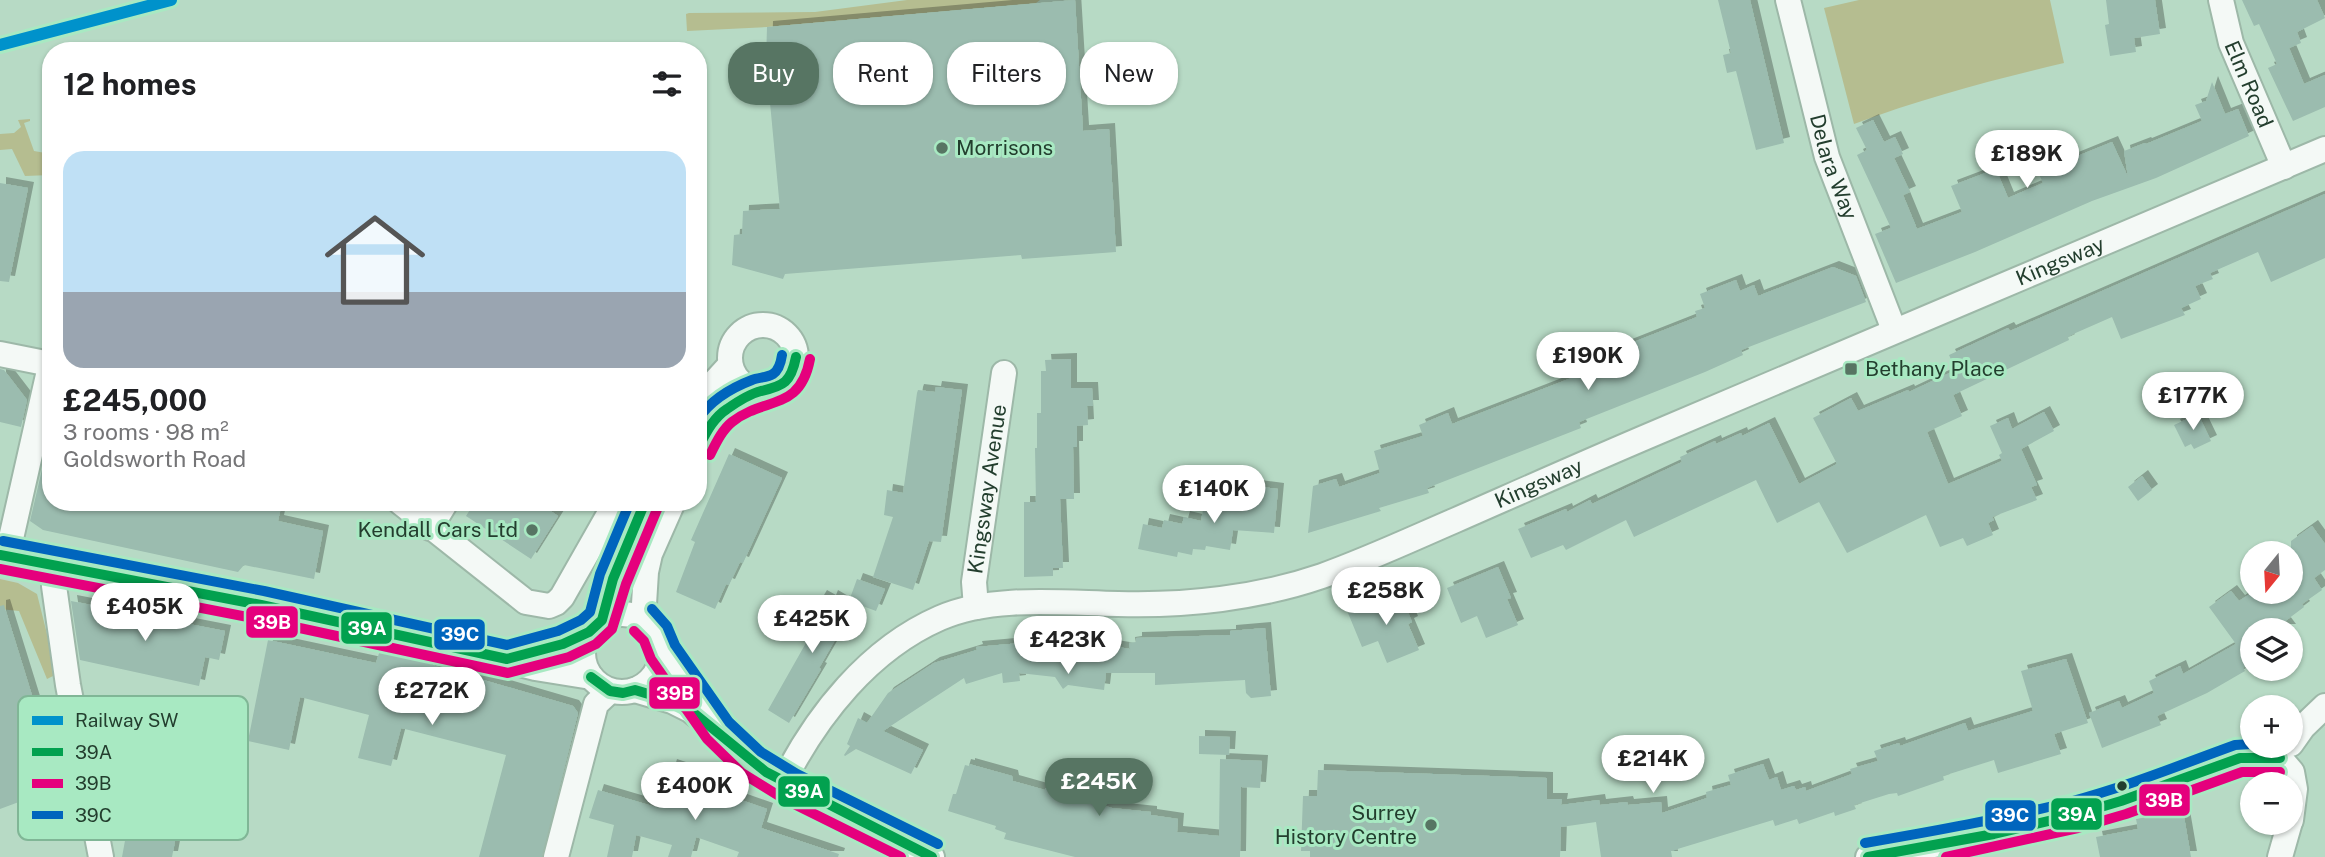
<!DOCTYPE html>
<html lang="en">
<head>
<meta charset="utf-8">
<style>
	body { margin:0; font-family:"Public Sans",sans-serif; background:#f6f6f6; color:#202124; height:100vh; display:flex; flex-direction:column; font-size:26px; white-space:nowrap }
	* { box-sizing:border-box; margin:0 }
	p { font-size:23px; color:#757577 }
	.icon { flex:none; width:38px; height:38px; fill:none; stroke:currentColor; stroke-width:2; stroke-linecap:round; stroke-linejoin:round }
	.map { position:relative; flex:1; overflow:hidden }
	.sheet { position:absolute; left:42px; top:42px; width:665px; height:469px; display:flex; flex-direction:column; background:#fff; border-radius:28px; box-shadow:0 2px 5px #0004 }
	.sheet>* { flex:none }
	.banner { position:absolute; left:728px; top:42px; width:665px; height:63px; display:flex; gap:14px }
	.needle { width:46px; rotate:198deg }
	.tools { position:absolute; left:2240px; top:541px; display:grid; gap:14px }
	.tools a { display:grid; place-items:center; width:63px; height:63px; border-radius:50%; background:#fff; box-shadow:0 2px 5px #0004; font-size:35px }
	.price { position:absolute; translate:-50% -60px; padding:0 16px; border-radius:24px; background:#fff; color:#222; font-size:23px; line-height:46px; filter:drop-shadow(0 2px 4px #0008) }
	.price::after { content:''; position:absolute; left:50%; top:42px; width:21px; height:16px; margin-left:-10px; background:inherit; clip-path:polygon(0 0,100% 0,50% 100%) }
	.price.selected { background:#577563; color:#fff }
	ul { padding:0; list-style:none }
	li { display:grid; align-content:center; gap:14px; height:371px; padding:0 21px }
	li+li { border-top:2px solid #e0e0e0 }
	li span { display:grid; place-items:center; height:217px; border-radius:21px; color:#555 }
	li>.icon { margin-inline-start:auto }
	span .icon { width:126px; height:126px; fill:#fffc; stroke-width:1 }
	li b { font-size:30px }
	h2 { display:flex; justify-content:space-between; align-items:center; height:84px; padding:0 21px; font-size:30px }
	.chip { padding:0 24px; border-radius:28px; background:#fff; box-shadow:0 2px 5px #0004; font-size:24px; line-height:63px }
	.chip.selected { background:#577563; color:#fff }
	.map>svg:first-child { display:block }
	.green { fill:#b5bd90 }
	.building { fill:#9bbcaf; filter:url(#shadow) }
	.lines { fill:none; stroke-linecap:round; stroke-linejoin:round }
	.minor-casing { stroke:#9db8a8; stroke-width:28 }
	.minor { stroke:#f4f9f6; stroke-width:24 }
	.bus-1-casing { stroke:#a8e9c2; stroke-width:16 }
	.bus-2-casing { stroke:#a8e9c2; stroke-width:16 }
	.bus-3-casing { stroke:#a8e9c2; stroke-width:16 }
	.bus-1 { stroke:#02a14f; stroke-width:10 }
	.bus-2 { stroke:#e5007d; stroke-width:10 }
	.bus-3 { stroke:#0065bd; stroke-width:10 }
	.rail-1-casing { stroke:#a8e9c2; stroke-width:18 }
	.rail-1 { stroke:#0092cb; stroke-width:12 }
	.poi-dot { fill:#577563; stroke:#a8e9c2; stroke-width:2.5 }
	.bus-dot { fill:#233e2e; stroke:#a8e9c2; stroke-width:2.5 }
	.labels { text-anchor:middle; stroke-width:6; stroke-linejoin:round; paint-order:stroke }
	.street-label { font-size:21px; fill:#233e2e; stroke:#a8e9c2 }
	.poi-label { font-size:21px; fill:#233e2e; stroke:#a8e9c2; text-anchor:start }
	.key { fill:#a8e9c2; stroke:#80b696; stroke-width:2 }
	.key-label { font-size:19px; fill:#233e2e }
	.line-badge { stroke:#a8e9c2; stroke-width:2.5 }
	.badge-label { font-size:19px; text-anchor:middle; font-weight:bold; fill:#fff }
</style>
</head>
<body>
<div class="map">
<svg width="2325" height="857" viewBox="0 0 2325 857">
	<defs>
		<filter id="shadow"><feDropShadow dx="6" dy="-6" stdDeviation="0" flood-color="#0004"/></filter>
	</defs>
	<rect width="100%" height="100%" fill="#b7dac5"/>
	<path class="green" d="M907,0H1040L1036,3L767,27L687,31L686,14L689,13L815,12Z
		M1859,0H2050L2064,63C1992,80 1923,98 1854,124L1824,8Z
		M30,119V121L24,123L34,151L51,154V175L25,176L12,149L0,150V134L14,133L21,127L18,120Z
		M0,579L18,583L37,594L57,674L47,679L19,611L0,609Z"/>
	<path class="building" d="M1075,0L1083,131L1109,129L1116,252L1022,259L1021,255L785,274L783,279L732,265L734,235L742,234L743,211L780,209L769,92L746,81L755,62L766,61L767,27Z
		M1718,0H1750L1784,143L1756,150L1736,71L1727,73L1723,55L1731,53Z
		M2106,0H2155L2160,34L2134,38L2136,52L2110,56L2105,25L2109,24Z
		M2242,0H2317L2325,18L2297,32L2301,43L2289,48L2304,84L2325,75V107L2293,121L2268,68L2277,64L2259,24L2254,26Z
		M2212,82L2225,114L2238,109L2249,136L2156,178L2092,201L1975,252L1896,283L1875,234L1891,228L1857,155L1867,150L1856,128L1873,120L1884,142L1895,137L1903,154L1894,158L1910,192L1903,195L1917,229L1962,212L1951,186L1996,169L2008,198L2043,183L2038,172L2112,142L2128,177L2124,151L2145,143L2146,144L2202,121L2195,105L2206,101Z
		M0,183L28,188L9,282L0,281Z
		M2325,194V258L2271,282L2258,252L2210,273L2213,279L2195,286L2201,299L2181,308L2185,315L2121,339L2112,317L2071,335L2068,337L2069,340L1953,395L1962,416L1927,432L1948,484L2002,461L1999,455L2002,453L1990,426L2008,418L2012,429L2044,412L2054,431L2021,449L2037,485L2031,487L2037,500L1992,517L1994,520L1988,523L1993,535L1967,546L1963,538L1940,547L1926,515L1847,553L1819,502L1777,523L1756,480L1634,537L1626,520L1566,550L1563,545L1531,558L1518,529L1566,509L1567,512L1590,500L1592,504L1682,462L1680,457L1715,441L1716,444L1741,433L1742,436L1769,423L1799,484L1837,464L1813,418L1851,398L1858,411L1908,390L1909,392L1956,370L1949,355L2008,328L2010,331Z
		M1833,267L1856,276L1866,302L1741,350L1743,355L1705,372L1579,422L1581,428L1427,488L1429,493L1379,508L1381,511L1308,533L1313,486L1336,479L1339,487L1380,473L1374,451L1423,436L1419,425L1448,413L1452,424L1592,370L1588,360L1697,317L1695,311L1705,308L1700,294L1736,280L1740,291L1754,285L1758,296Z
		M1071,359V388H1092L1093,406H1087L1088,425L1077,426V447H1073L1074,499H1060L1063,568H1053V576L1024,577V502H1036L1035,448H1037V413H1041V371H1046L1045,360Z
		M0,369L4,370L27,400L21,427L0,422Z
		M936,387L962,390L941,542L929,541L913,590L873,577L893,517L884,515L887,490L903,493L917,393L918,390L935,392Z
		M2198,414L2211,441L2194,449L2191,444L2185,447L2174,425Z
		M47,448L51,449V502H282L278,521L323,531L314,579L244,565L238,572L43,530L30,521Z
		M729,454L782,478L743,563L740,562L729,585L726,584L715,609L676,592L695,542L691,540Z
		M2142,476L2152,490L2138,501L2128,487Z
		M1247,485L1278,489L1274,533L1233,530L1230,550L1206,546L1205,550L1193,549L1192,555L1178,552L1177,557L1138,549L1143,524L1162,528L1164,520L1182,524L1184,517L1201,521L1203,510L1222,512L1224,499L1241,502V498L1246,499Z
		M475,502H537L558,516L531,559L466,516Z
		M2312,526L2325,544V570L2314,578L2322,590L2302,604L2304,607L2284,622L2290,630H2252V666L2250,663L2243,668L2245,671L2207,693L2157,716L2161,725L2102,748L2089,713L2119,701L2122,708L2154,693L2149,681L2180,666L2183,674L2236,644L2209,607L2231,591L2239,601L2253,592H2291V541Z
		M1498,567L1511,598L1507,599L1518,625L1486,638L1477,616L1461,623L1447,588Z
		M857,579L885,589L876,611L849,601Z
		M1399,591L1412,622L1408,624L1419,650L1387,663L1378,641L1362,647L1348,613Z
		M821,596L830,601L832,596L856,610L842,635L839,633L819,668L821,669L789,723L768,710L815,627L806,621Z
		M71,601L225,631L219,660L205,657L199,686L80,660Z
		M4,605L35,705L39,703L70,783L0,809V606Z
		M1265,628L1271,696L1251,698L1246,693L1245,680L1155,685V673H1106L1104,690L1068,685L1063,689L1055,677L1019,673L1020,681L1003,683L1002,673L966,684L964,678L883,731L923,750L911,774L856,749L845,756L844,755L850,746L847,744L858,718L867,723L888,693L934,663L977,650L976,647L1044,641L1092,647L1093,643L1130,649L1129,643L1136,642V638L1230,635V631Z
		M268,640L376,663L380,650L573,706L578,713L542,857H479L506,755L401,728L391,766L358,758L369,715L300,697L289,750L248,741Z
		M2066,659L2088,723L2054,734L2061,754L1998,773L1994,760L1943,776L1944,780L1918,789L1898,796L1897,793L1889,794L1854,805L1856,809L1835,816L1834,812L1799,824L1797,819L1775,826L1773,820L1671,851L1672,857H1601L1596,822L1561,827L1560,857H1310V851H1301L1303,796H1317L1318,770L1547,778V799H1562L1561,805L1599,800L1600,805L1627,802L1628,805L1661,802L1662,813L1707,798L1706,792L1731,785L1728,775L1763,764L1769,780L1777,777L1781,790L1794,786L1796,790L1805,787L1806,791L1852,774L1850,769L1878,761L1874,751L1899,743L1900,746L1965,723L1968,731L2033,711L2021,671Z
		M1199,736L1230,737L1229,755L1199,754Z
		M1220,759L1262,761L1260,788L1241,787L1240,857H1075L1004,839L1006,833L995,829L996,826L948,811L953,794H956L965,765L969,766V764L1012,776L1013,781L1045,790V788L1112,808L1151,812V815L1178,819L1177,832L1219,836Z
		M671,765L713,779L710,789L767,809L761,828L839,854L838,857H737L739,852L696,837L691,857H668L672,845L636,835L632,857H607L614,825L589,818L598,790L659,808Z
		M120,784L148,788L147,795L159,797L154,832L166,834L165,839L175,841L172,857H122L129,819L112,817L117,788L119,789Z
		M2183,811L2191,857H2100L2096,837L2138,829L2136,819Z"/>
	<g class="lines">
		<g class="minor-casing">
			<g id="minor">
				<path id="s1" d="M1788,0L1827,157L1894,330"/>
				<path id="s2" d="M2221,0L2231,43L2284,167"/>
				<circle cx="763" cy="358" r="33"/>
				<path d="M0,354L50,364"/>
				<path d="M698,400L730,365"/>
				<path d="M698,448C713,416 729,408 759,391"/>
				<path d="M400,502L526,602L549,606L556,603L562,597L616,502"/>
				<path d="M430,528L446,502"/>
				<path d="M0,555L261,605L450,646L535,668L591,677"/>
				<path d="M7,556L51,362"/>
				<path d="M55,565L54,586L68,685L101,857"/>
				<path id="s3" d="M976,607L974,582L1004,373"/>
				<circle cx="622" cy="653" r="39"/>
				<path d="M602,620L613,579L645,502"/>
				<path d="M643,620L646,572L650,554L673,502"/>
				<path d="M662,651L709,719"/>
				<path d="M510,658L563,644L589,632"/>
				<path d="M635,690L672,701L690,710L766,772L932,857"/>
				<path d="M2291,744L2303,727L2325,706"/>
				<path d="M2280,758L2292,772L2295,789L2291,820"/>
				<path id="s4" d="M783,782C817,715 869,649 940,618C992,595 1063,603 1118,604C1185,606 1258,598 1322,576C1367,560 1412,539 1456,520C1522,491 1587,462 1653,434C1877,338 2101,245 2325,149"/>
				<path d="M556,857L596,704L610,691"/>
				<path d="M1868,857L1994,834L2074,815L2121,801L2240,758H2280"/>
				<path d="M2280,857L2290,822"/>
			</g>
		</g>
		<use href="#minor" class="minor"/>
		<g class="bus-1-casing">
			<path id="bus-1" d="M698,448C706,433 713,418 727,409C737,402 749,394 761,391C784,386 791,382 796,357
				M0,555L261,605L507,659L563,644L589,632L602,620L613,579L645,502
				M591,677L610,691L623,693L635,690L672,701L690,710L766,772L932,857
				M1868,857L1994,834L2074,815L2121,801L2240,758H2280"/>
		</g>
		<g class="bus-2-casing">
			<path id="bus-2" d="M710,455C716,443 722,430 732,422C765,396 800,412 810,359
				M0,569L258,619L508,673L569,657L596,644L612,629L626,584L658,507
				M634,631L644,641L651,659L707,739L742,773L784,799L901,857
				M1946,857L2078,828L2126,814L2242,772H2280"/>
		</g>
		<g class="bus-3-casing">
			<path id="bus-3" d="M698,419C711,400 731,388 752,380C758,377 767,378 773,374C779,370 781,362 782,355
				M3,541L264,591L507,645L558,631L581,620L590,612L600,574L630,502
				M652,609L667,626L675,645L729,722L761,752L797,774L938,844
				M1865,843C1934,831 2002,819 2069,802C2126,787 2180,765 2235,745L2252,744"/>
		</g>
		<use href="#bus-1" class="bus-1"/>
		<use href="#bus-2" class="bus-2"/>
		<use href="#bus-3" class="bus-3"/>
		<g class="rail-1-casing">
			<path id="rail-1" d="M0,45L171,0"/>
		</g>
		<use href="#rail-1" class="rail-1"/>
	</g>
	<g class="poi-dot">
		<circle cx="942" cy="148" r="7"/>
		<rect x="1844" y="362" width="14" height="14" rx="3.5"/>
		<circle cx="532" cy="530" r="7"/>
		<circle cx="1431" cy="825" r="7"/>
	</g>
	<circle class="bus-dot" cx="2122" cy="786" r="6"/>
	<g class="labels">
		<g class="street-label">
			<text dy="7" stroke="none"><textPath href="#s2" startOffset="89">Elm Road</textPath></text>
			<text dy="7" stroke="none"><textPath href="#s1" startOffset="173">Delara Way</textPath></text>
			<text dy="7" stroke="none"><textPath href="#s4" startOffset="1421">Kingsway</textPath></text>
			<text dy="7" stroke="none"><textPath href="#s4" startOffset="854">Kingsway</textPath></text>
			<text dy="7" stroke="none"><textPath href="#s3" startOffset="119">Kingsway Avenue</textPath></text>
		</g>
		<g class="poi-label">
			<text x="956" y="155">Morrisons</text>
			<text x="1865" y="376">Bethany Place</text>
			<text x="518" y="537" text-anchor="end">Kendall Cars Ltd</text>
			<text x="1417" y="820" text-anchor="end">Surrey<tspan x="1417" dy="24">History Centre</tspan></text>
		</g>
	</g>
	<rect x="18" y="696" width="230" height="144" rx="10" class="key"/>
	<rect x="32" y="716" width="31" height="9" fill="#0092cb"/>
	<rect x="32" y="748" width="31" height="8" fill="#02a14f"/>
	<rect x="32" y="779" width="31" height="9" fill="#e5007d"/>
	<rect x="32" y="811" width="31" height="8" fill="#0065bd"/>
	<g class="key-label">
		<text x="75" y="727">Railway SW</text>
		<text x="75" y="759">39A</text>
		<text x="75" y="790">39B</text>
		<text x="75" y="822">39C</text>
	</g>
	<g class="line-badge">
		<rect x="245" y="605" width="54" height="34" rx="7" fill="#e5007d"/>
		<rect x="340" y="611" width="53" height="34" rx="7" fill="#02a14f"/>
		<rect x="433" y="618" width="53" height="33" rx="7" fill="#0065bd"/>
		<rect x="648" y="676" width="53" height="34" rx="7" fill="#e5007d"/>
		<rect x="777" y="775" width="54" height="33" rx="7" fill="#02a14f"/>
		<rect x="2138" y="783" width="53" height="34" rx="7" fill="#e5007d"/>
		<rect x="2050" y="797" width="53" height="34" rx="7" fill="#02a14f"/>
		<rect x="1984" y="799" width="53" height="33" rx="7" fill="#0065bd"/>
	</g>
	<g class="badge-label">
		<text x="272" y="629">39B</text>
		<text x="367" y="635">39A</text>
		<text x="460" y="641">39C</text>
		<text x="675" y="700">39B</text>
		<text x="804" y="798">39A</text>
		<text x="2164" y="807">39B</text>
		<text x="2077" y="821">39A</text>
		<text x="2010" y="822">39C</text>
	</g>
</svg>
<div class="tools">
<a><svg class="needle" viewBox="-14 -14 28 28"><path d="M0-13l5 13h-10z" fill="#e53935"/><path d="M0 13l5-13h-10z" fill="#757577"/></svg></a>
<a><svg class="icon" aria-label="layers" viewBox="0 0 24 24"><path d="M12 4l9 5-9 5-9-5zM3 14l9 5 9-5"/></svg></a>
<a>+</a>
<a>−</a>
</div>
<b class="price" style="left:2027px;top:190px">£189K</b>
<b class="price" style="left:1588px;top:392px">£190K</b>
<b class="price" style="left:2193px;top:432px">£177K</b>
<b class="price" style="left:1214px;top:525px">£140K</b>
<b class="price" style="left:1386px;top:627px">£258K</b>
<b class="price" style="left:145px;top:643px">£405K</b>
<b class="price" style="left:812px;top:655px">£425K</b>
<b class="price" style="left:1068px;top:676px">£423K</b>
<b class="price" style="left:432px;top:727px">£272K</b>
<b class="price" style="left:1653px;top:795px">£214K</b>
<b class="price selected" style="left:1099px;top:818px">£245K</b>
<b class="price" style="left:695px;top:822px">£400K</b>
<div class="banner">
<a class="chip selected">Buy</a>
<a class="chip">Rent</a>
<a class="chip">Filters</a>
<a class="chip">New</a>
</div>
<section class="sheet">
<h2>12 homes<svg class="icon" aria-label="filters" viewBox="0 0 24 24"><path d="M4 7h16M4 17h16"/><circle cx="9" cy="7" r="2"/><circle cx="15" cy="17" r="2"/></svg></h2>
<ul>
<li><span style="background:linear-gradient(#bfe0f5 65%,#9aa5b1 0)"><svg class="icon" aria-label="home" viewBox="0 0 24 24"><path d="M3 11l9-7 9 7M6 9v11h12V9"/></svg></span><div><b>£245,000</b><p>3 rooms · 98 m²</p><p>Goldsworth Road</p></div></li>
</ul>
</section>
</div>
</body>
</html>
